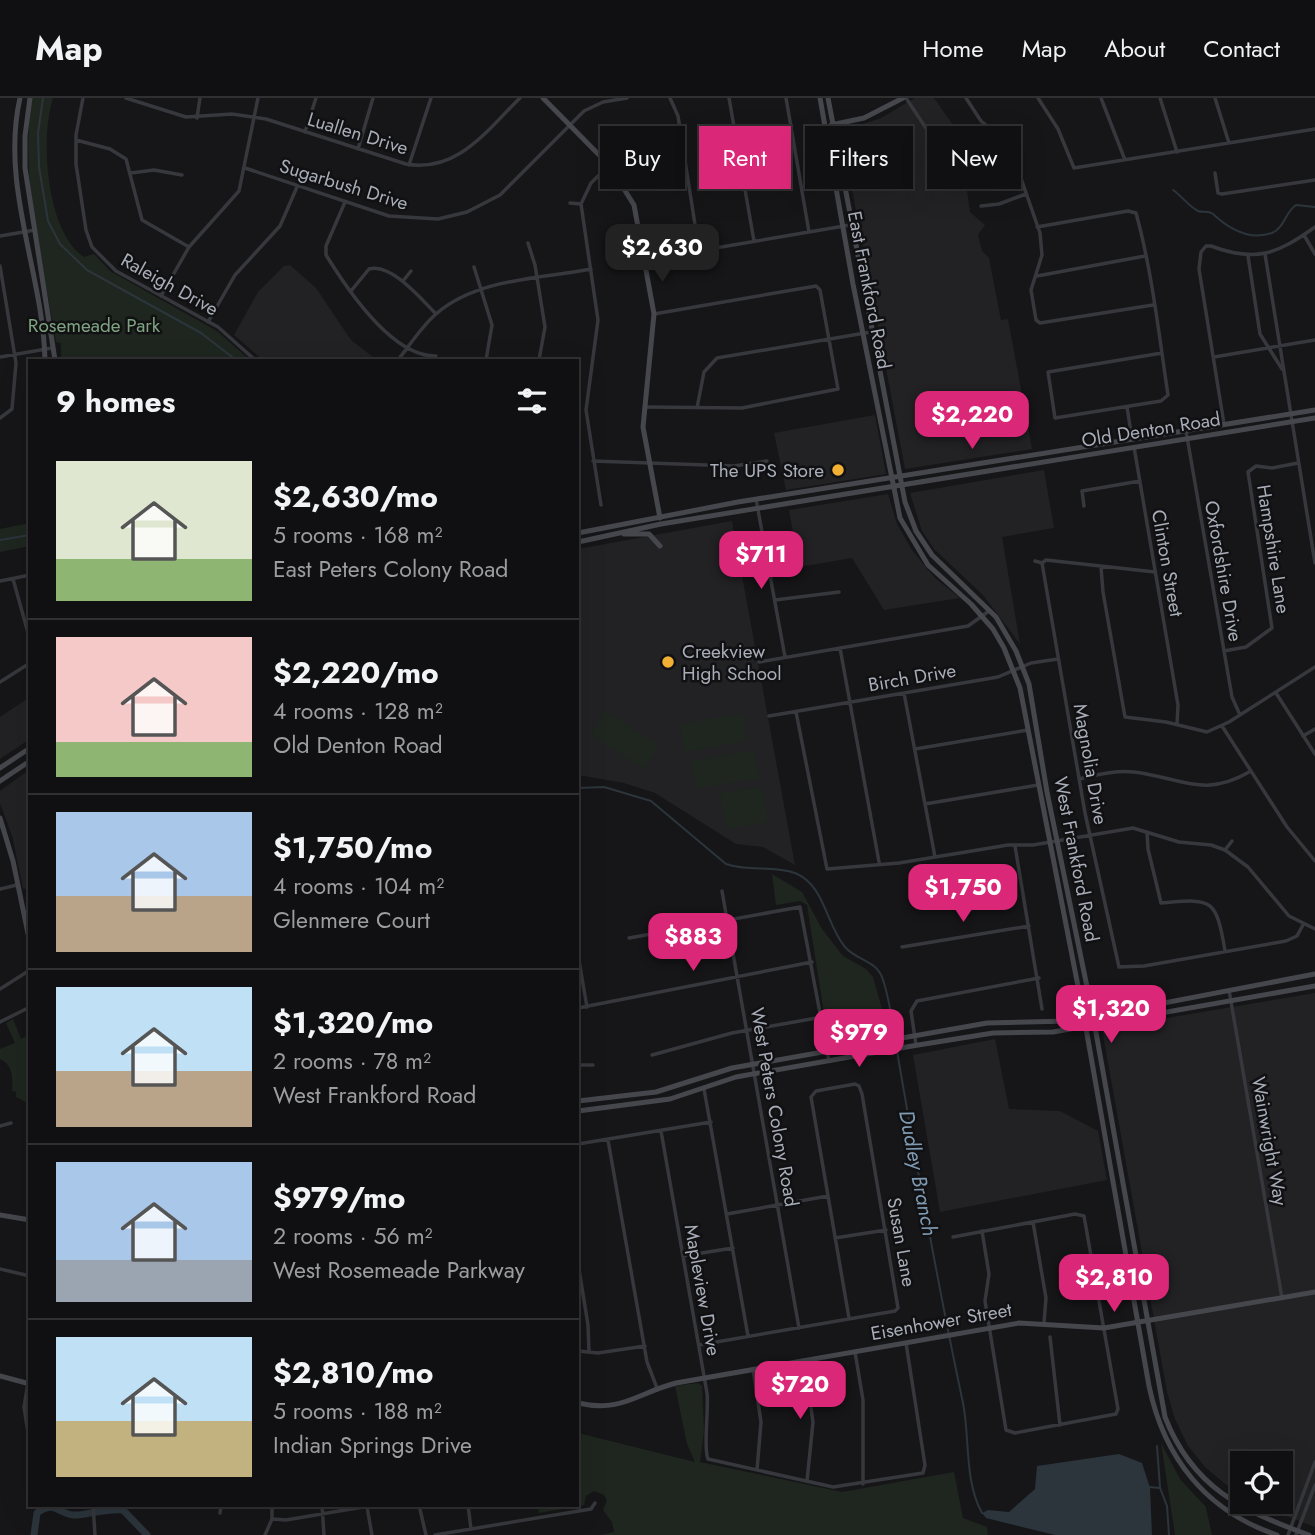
<!DOCTYPE html>
<html lang="en">
<head>
<meta charset="utf-8">
<style>
	body { margin:0; font-family:Jost,sans-serif; background:#1e1e20; color:#f1f3f6; height:100vh; display:flex; flex-direction:column; font-size:26px; white-space:nowrap }
	* { box-sizing:border-box; margin:0 }
	p { font-size:23px; color:#9c9d9f }
	.icon { flex:none; width:38px; height:38px; fill:none; stroke:currentColor; stroke-width:2; stroke-linecap:round; stroke-linejoin:round }
	.map { position:relative; flex:1; overflow:hidden }
	.drawer { position:absolute; left:28px; top:261px; width:551px; height:1148px; display:flex; flex-direction:column; background:#101012; border-radius:0px; box-shadow:0 7px 28px #0002,0 0 0 2px #303032 }
	.drawer>* { flex:none }
	.hud { position:absolute; left:600px; top:28px; width:609px; height:63px; display:flex; gap:14px }
	.fabs { position:absolute; left:1230px; top:1353px; display:grid; gap:14px }
	.fabs a { display:grid; place-items:center; width:63px; height:63px; border-radius:0px; background:#101012; box-shadow:0 7px 28px #0002,0 0 0 2px #303032; font-size:35px }
	.price { position:absolute; translate:-50% -60px; padding:0 16px; border-radius:14px; background:#db2777; color:#fff; font-size:23px; line-height:46px; filter:drop-shadow(0 2px 4px #0008) }
	.price::after { content:''; position:absolute; left:50%; top:42px; width:21px; height:16px; margin-left:-10px; background:inherit; clip-path:polygon(0 0,100% 0,50% 100%) }
	.price.active { background:#222; color:#fff }
	ul { padding:0; list-style:none }
	li { display:flex; align-items:center; gap:21px; height:175px; padding:0 28px }
	li+li { border-top:2px solid #303032 }
	li span { display:grid; place-items:center; flex:none; width:196px; height:140px; border-radius:0px; color:#555 }
	li>.icon { margin-inline-start:auto }
	span .icon { width:84px; height:84px; fill:#fffc; stroke-width:1 }
	li b { font-size:30px }
	h2 { display:flex; justify-content:space-between; align-items:center; height:84px; padding:0 28px; font-size:30px }
	.chip { padding:0 24px; border-radius:0px; background:#101012; box-shadow:0 7px 28px #0002,0 0 0 2px #303032; font-size:24px; line-height:63px }
	.chip.active { background:#db2777; color:#fff }
	header { display:flex; align-items:center; gap:42px; box-sizing:border-box; height:98px; padding:0 35px; background:#101012; border-bottom:2px solid #303032 }
	header strong { font-size:33px }
	nav { display:flex; gap:38px; margin-inline-start:auto; font-size:24px }
	.map>svg:first-child { display:block }
	.built { fill:#222225 }
	.green { fill:#1e261f }
	.water { fill:#2c353c }
	.lines { fill:none; stroke-linecap:round; stroke-linejoin:round }
	.stream { stroke:#2c353c; stroke-width:2 }
	.river { stroke:#2c353c; stroke-width:7 }
	.street { stroke:#37383d; stroke-width:3.5 }
	.secondary { stroke:#45474d; stroke-width:5 }
	.poi-dot { fill:#f2b134; stroke:#111113; stroke-width:2.5 }
	.labels { text-anchor:middle; stroke-width:5; stroke-linejoin:round; paint-order:stroke }
	.street-label { font-size:19px; fill:#a8adb8; stroke:#111113 }
	.park-label { font-size:19px; fill:#7fa381; stroke:#111113 }
	.poi-label { font-size:19px; fill:#a8adb8; stroke:#111113; text-anchor:end }
	.water-label { font-size:21px; font-style:italic; fill:#7f9bb3; stroke:#111113 }
</style>
</head>
<body>
<header>
<strong>Map</strong>
<nav><a>Home</a><a>Map</a><a>About</a><a>Contact</a></nav>
</header>
<div class="map">
<svg width="1315" height="1437" viewBox="0 0 1315 1437">
	<rect width="100%" height="100%" fill="#161618"/>
	<path class="built" d="M915,0H934L965,44L989,61L987,69L967,93L970,114L985,127L978,137L982,153L989,160L1001,222L1008,221L1032,351L905,371L841,33L881,20Z
		M290,167L316,190L351,242L377,262H263L234,237L258,194L284,168Z
		M875,317L886,376L786,392L774,335Z
		M1044,372L1054,430L1002,439L1020,546L983,497L934,451L922,433L910,395Z
		M888,396L897,426L912,452L935,480L960,500L884,512L852,460L799,469L789,412Z
		M732,423L795,767L763,749L736,746L655,695L624,685L578,677V451Z
		M30,599V641L0,661V619Z
		M30,671V790L23,791L13,741L0,705V693Z
		M1315,895V1429L1249,1404H1281V1365H1242V1400L1206,1370L1188,1348L1175,1321L1167,1294L1102,931Z
		M995,941L1009,1011L1060,1013L1098,1033L1107,1082L940,1114L913,957Z"/>
	<path class="green" d="M32,0H53C40,40 46,134 84,159L94,156L110,173L217,233L250,262H61V245L56,244C43,164 19,81 32,0Z
		M30,425V448L0,454V431Z
		M605,613L659,647L644,671L591,637Z
		M743,615L747,643L684,654L680,626Z
		M754,652L759,680L696,691L691,663Z
		M762,688L768,724L727,731L720,695Z
		M772,776L802,794L822,831L843,858L866,871L873,879L890,939L832,949L829,947L807,807L800,803L776,807Z
		M13,921L21,941L30,936V1006L16,999V994L12,993C13,980 13,967 0,961V951L15,945L6,925Z
		M698,1285L702,1288L704,1333L700,1364L842,1394L954,1374L963,1420L987,1429L988,1437H601L614,1434L612,1424L603,1412L607,1403L604,1397L594,1393L586,1398L584,1407L539,1415L538,1407H578V1335L695,1364L687,1346L675,1288Z
		M1161,1345L1180,1381L1206,1409L1212,1437H1175Z"/>
	<path class="water" d="M1119,1356L1142,1365L1150,1390L1152,1437H1055L986,1420L982,1415L988,1412L1009,1414L1035,1391L1037,1368Z"/>
	<g class="lines">
		<path class="stream" d="M43,0L38,35L39,69L48,123L60,146L87,172L201,235L236,262
			M1173,92C1182,98 1188,108 1198,113C1203,115 1208,112 1213,116C1228,130 1249,143 1272,135C1285,129 1285,114 1296,107L1315,109
			M0,442L30,437
			M578,690L604,689L651,703L726,766C748,774 773,767 795,775C825,787 826,827 845,849C856,862 875,862 882,879C890,900 892,925 896,947
			M897,953C917,1070 938,1188 963,1305C970,1339 964,1383 982,1415
			M1157,1348L1160,1389
			M1149,1389L1160,1390L1167,1408L1169,1437"/>
		<path class="river" d="M34,1437L37,1415C55,1402 57,1415 73,1417C83,1418 106,1410 123,1412L147,1437"/>
		<path class="street" d="M83,0L76,37V66L86,132L92,149L116,173L218,229L255,262
			M126,0L186,19L232,16L266,21L406,66C458,75 487,32 520,0
			M670,0L678,18L699,152
			M729,0L754,143
			M786,0L809,134
			M906,0L955,74
			M966,0L981,23L1009,46L1040,135L1042,157L1031,192L1036,222L1040,225L1153,207
			M1038,0L1058,31L1074,70L1315,31
			M1101,0L1125,62
			M1160,0L1177,54
			M1215,0L1229,45
			M197,20L200,0
			M305,34L316,0
			M76,42L110,51L126,61L142,122L189,149
			M358,51L373,0
			M409,67L431,0
			M245,70L389,118L438,121L467,114L500,97L584,13L603,4L627,0
			M131,75L154,72L182,77
			M1215,75L1218,95L1222,96L1315,82
			M345,104L326,148V157C347,191 392,259 436,258
			M570,105L581,106
			M981,108L999,106L1026,96
			M1037,129L1128,113L1136,115C1152,173 1159,237 1168,297L1161,303L1055,320L1048,274L1162,255
			M1304,137L1315,156
			M0,138L35,132
			M528,145L535,167L545,229L539,262
			M1265,156L1315,465
			M1248,158L1260,236L1282,271
			M645,162L850,127
			M0,168L16,265L12,311L0,320
			M474,169L492,227L486,262
			M1037,178L1145,158
			M403,183L411,173
			M351,193L369,171C391,164 422,202 436,216
			M161,198L189,149L239,93L258,0
			M208,224L235,177L280,128L297,89
			M0,259L52,250
			M1214,259L1315,242
			M398,262C410,247 421,229 436,216C477,180 540,181 591,171
			M645,309L742,310L838,291L820,192L816,188L654,216
			M1127,309L1132,341
			M697,310L704,274L717,260L871,234
			M1224,326L1199,171L1201,154L1206,148H1211C1256,165 1277,156 1315,129
			M1186,333L1232,599L1240,617
			M1134,349L1178,607L1177,626
			M593,363L734,368L767,363
			M756,401L785,559
			M601,407L586,312L598,222L581,106L591,85L618,59L682,47
			M1084,408L1082,393L1140,383
			M1035,463L1042,465
			M1101,469L1103,494L1125,619L1166,624L1207,634L1229,624L1315,569
			M13,481L30,542
			M0,483L30,477
			M775,502L839,494
			M840,550L879,764
			M1224,553L1246,549L1272,530L1248,374L1256,368L1272,370L1298,365
			M759,564L968,528L989,513
			M0,584L30,565
			M904,595L935,759
			M1276,595L1315,656
			M796,614L827,771L899,765L1008,747H1033L1133,730L1179,744L1211,747L1225,752L1248,769L1289,818L1315,831
			M769,618L998,579L1031,565L1058,561
			M1222,628L1287,729L1315,763
			M1303,638L1315,631
			M915,651L1028,632
			M1079,681C1097,677 1116,672 1134,674C1183,680 1203,701 1251,673
			M925,706L1038,687
			M1147,734L1148,751L1161,805C1211,801 1216,798 1225,853
			M1015,748L1042,911
			M1225,752L1232,743
			M0,791L17,787
			M722,793L799,1230
			M629,840L800,809L829,963
			M902,849L1029,828
			M578,857L587,909
			M1119,869L1085,715L1042,465L1046,462L1155,474
			M1119,869L1144,868L1286,843L1297,838L1303,827
			M0,891L30,872
			M1229,892L1282,1200
			M578,910L812,864
			M0,924L30,909
			M916,947L911,913L917,903L1039,880
			M652,957L732,935L822,919
			M578,967H593
			M704,991L748,1238
			M0,1028L11,1025
			M661,1033L707,1295C709,1310 703,1351 708,1361L833,1389L923,1375L925,1367L906,1245
			M608,1042L647,1264L657,1290
			M578,1046L711,1024
			M727,1116L828,1098
			M1033,1124L1046,1200L1044,1225
			M953,1139L1075,1116L1084,1118L1118,1311L1116,1316L1015,1335L1006,1332L985,1203L989,1176L982,1133
			M835,1140L886,1132
			M683,1158L733,1150
			M578,1165L588,1227L589,1254
			M0,1171L30,1178
			M1050,1239L1060,1327
			M699,1247L895,1213L898,1210L862,996L859,988L855,986L816,993L811,999L849,1220
			M578,1253L598,1255L645,1248
			M855,1254L863,1302V1386
			M804,1262L813,1324L807,1383
			M753,1271L761,1324L757,1372
			M28,1285L24,1309L30,1347
			M93,1407L95,1437
			M322,1407L324,1437
			M419,1407L426,1437
			M468,1407L471,1431
			M367,1409L372,1437
			M220,1415L221,1407
			M272,1421L286,1422L375,1407
			M265,1437L272,1421V1407
			M435,1437L591,1411L595,1405
			M1288,1437L1315,1364
			M1296,1437L1315,1387"/>
		<path class="secondary" d="M20,0C0,88 43,175 45,262
			M30,0L25,38V70L55,262
			M543,0L609,67L634,107L654,216L643,329L660,420
			M820,0L853,186L900,420L928,467L971,506L993,531L1004,550L1020,590L1084,919L1149,1288C1164,1360 1206,1413 1277,1437
			M828,0L905,404L916,433L932,457L996,519L1016,553L1029,586L1047,694L1093,918L1165,1319C1192,1389 1242,1413 1309,1437
			M831,27L864,20L903,0
			M578,435L738,404L1315,312
			M624,436H649L660,448
			M578,444L661,426L1315,320
			M0,670L30,650
			M0,683L30,663
			M0,720L13,763L30,845
			M578,1003L656,994L732,970L987,925L1070,923L1315,876
			M578,1013L670,1001L736,979L912,948L993,935L1053,934L1315,888
			M0,1117L30,1122
			M0,1278L30,1286
			M578,1305C622,1315 637,1295 676,1285L1019,1225L1104,1230L1315,1194"/>
	</g>
	<g class="poi-dot">
		<circle cx="838" cy="372" r="7"/>
		<circle cx="668" cy="564" r="7"/>
	</g>
	<g class="labels">
		<g class="street-label">
			<text transform="translate(358 35) rotate(17)" y="7">Luallen Drive</text>
			<text transform="translate(344 86) rotate(17)" y="7">Sugarbush Drive</text>
			<text transform="translate(170 186) rotate(29)" y="7">Raleigh Drive</text>
			<text transform="translate(870 192) rotate(79)" y="7">East Frankford Road</text>
			<text transform="translate(1151 331) rotate(-9)" y="7">Old Denton Road</text>
			<text transform="translate(1274 451) rotate(81)" y="7">Hampshire Lane</text>
			<text transform="translate(1168 465) rotate(80)" y="7">Clinton Street</text>
			<text transform="translate(1224 473) rotate(80)" y="7">Oxfordshire Drive</text>
			<text transform="translate(912 579) rotate(-10)" y="7">Birch Drive</text>
			<text transform="translate(1091 666) rotate(80)" y="7">Magnolia Drive</text>
			<text transform="translate(1077 761) rotate(79)" y="7">West Frankford Road</text>
			<text transform="translate(775 1009) rotate(80)" y="7">West Peters Colony Road</text>
			<text transform="translate(1270 1043) rotate(80)" y="7">Wainwright Way</text>
			<text transform="translate(902 1144) rotate(80)" y="7">Susan Lane</text>
			<text transform="translate(703 1192) rotate(80)" y="7">Mapleview Drive</text>
			<text transform="translate(941 1223) rotate(-10)" y="7">Eisenhower Street</text>
		</g>
		<g class="park-label">
			<text x="94" y="234">Rosemeade Park</text>
		</g>
		<g class="poi-label">
			<text x="824" y="379">The UPS Store</text>
			<text x="682" y="560" text-anchor="start">Creekview<tspan x="682" dy="22">High School</tspan></text>
		</g>
		<g class="water-label">
			<text transform="translate(918 1075) rotate(79)" y="7">Dudley Branch</text>
		</g>
	</g>
</svg>
<div class="fabs">
<a><svg class="icon" aria-label="locate" viewBox="0 0 24 24"><circle cx="12" cy="12" r="6"/><path d="M12 2v4M12 18v4M2 12h4M18 12h4"/></svg></a>
</div>
<b class="price active" style="left:662px;top:186px">$2,630</b>
<b class="price" style="left:972px;top:353px">$2,220</b>
<b class="price" style="left:761px;top:493px">$711</b>
<b class="price" style="left:963px;top:826px">$1,750</b>
<b class="price" style="left:693px;top:875px">$883</b>
<b class="price" style="left:1111px;top:947px">$1,320</b>
<b class="price" style="left:859px;top:971px">$979</b>
<b class="price" style="left:1114px;top:1216px">$2,810</b>
<b class="price" style="left:800px;top:1323px">$720</b>
<div class="hud">
<a class="chip">Buy</a>
<a class="chip active">Rent</a>
<a class="chip">Filters</a>
<a class="chip">New</a>
</div>
<section class="drawer">
<h2>9 homes<svg class="icon" aria-label="filters" viewBox="0 0 24 24"><path d="M4 7h16M4 17h16"/><circle cx="9" cy="7" r="2"/><circle cx="15" cy="17" r="2"/></svg></h2>
<ul>
<li><span style="background:linear-gradient(#dfe7d0 70%,#8fb573 0)"><svg class="icon" aria-label="home" viewBox="0 0 24 24"><path d="M3 11l9-7 9 7M6 9v11h12V9"/></svg></span><div><b>$2,630/mo</b><p>5 rooms · 168 m²</p><p>East Peters Colony Road</p></div></li>
<li><span style="background:linear-gradient(#f6c9c9 75%,#8fb573 0)"><svg class="icon" aria-label="home" viewBox="0 0 24 24"><path d="M3 11l9-7 9 7M6 9v11h12V9"/></svg></span><div><b>$2,220/mo</b><p>4 rooms · 128 m²</p><p>Old Denton Road</p></div></li>
<li><span style="background:linear-gradient(#a9c7e8 60%,#b9a48a 0)"><svg class="icon" aria-label="home" viewBox="0 0 24 24"><path d="M3 11l9-7 9 7M6 9v11h12V9"/></svg></span><div><b>$1,750/mo</b><p>4 rooms · 104 m²</p><p>Glenmere Court</p></div></li>
<li><span style="background:linear-gradient(#bfe0f5 60%,#b9a48a 0)"><svg class="icon" aria-label="home" viewBox="0 0 24 24"><path d="M3 11l9-7 9 7M6 9v11h12V9"/></svg></span><div><b>$1,320/mo</b><p>2 rooms · 78 m²</p><p>West Frankford Road</p></div></li>
<li><span style="background:linear-gradient(#a9c7e8 70%,#9aa5b1 0)"><svg class="icon" aria-label="home" viewBox="0 0 24 24"><path d="M3 11l9-7 9 7M6 9v11h12V9"/></svg></span><div><b>$979/mo</b><p>2 rooms · 56 m²</p><p>West Rosemeade Parkway</p></div></li>
<li><span style="background:linear-gradient(#bfe0f5 60%,#c2b280 0)"><svg class="icon" aria-label="home" viewBox="0 0 24 24"><path d="M3 11l9-7 9 7M6 9v11h12V9"/></svg></span><div><b>$2,810/mo</b><p>5 rooms · 188 m²</p><p>Indian Springs Drive</p></div></li>
</ul>
</section>
</div>
</body>
</html>
